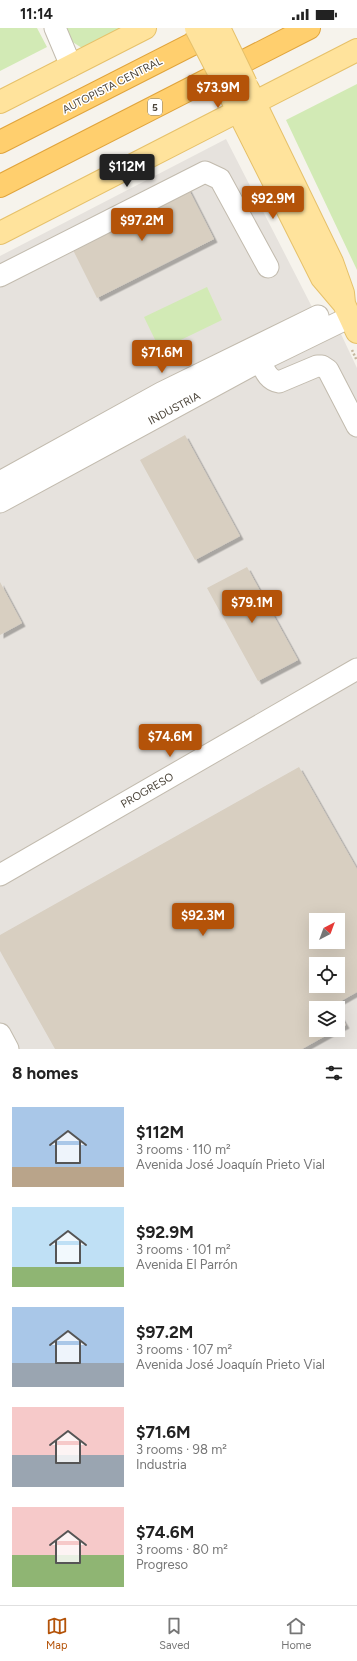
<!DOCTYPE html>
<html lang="en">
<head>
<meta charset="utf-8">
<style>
	body { margin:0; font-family:Figtree,sans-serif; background:#f2f2f2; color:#222; height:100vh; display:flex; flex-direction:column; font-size:15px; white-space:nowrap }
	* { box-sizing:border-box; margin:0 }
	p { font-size:13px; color:#767676 }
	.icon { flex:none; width:22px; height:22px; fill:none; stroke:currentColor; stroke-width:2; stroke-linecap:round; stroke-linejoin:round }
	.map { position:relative; height:1021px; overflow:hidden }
	.sheet { display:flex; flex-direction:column; background:#fff; flex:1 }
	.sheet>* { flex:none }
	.needle { width:26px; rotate:41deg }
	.tools { position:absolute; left:309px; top:885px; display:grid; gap:8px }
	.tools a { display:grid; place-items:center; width:36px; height:36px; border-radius:0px; background:#fff; box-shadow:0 4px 16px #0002; font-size:20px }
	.price { position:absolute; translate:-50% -34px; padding:0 9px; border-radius:4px; background:#b45309; color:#fff; font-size:13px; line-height:26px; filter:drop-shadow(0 1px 2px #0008) }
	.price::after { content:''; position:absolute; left:50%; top:24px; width:12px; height:9px; margin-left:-6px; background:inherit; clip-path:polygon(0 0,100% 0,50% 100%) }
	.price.current { background:#222; color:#fff }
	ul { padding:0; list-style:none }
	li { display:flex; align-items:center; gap:12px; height:100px; padding:0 12px }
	li span { display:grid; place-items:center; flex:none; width:112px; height:80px; border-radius:0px; color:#555 }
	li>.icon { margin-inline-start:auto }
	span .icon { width:48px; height:48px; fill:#fffc; stroke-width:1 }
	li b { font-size:17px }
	h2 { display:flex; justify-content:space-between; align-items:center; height:48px; padding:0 12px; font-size:17px }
	.status { display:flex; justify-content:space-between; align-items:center; height:28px; padding:0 20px; background:#fff; direction:ltr }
	.status svg { height:11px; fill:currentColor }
	.menu { display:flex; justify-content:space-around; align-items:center; height:56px; border-top:1px solid #e0e0e0; background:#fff; font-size:11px; color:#767676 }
	.menu a { display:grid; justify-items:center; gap:2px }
	.menu .current { color:#b45309 }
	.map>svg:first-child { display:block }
	.industrial { fill:#e6e2dd; fill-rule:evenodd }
	.green { fill:#d2eab5 }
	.building { fill:#d8cfc1; fill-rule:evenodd; filter:url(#shadow) }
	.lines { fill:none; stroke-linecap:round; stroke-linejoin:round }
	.minor-casing { stroke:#c2bbae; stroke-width:23 }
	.major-casing { stroke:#e6c16a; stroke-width:24 }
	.highway-casing { stroke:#e0a43c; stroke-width:24 }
	.path { stroke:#c4b79f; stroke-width:2.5; stroke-dasharray:2 2; stroke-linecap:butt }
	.minor { stroke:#fff; stroke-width:21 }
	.major { stroke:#ffe39c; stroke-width:22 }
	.highway { stroke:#ffcf6e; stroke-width:22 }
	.major-bridge-casing { stroke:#e6c16a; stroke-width:24; stroke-linecap:butt }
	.major-bridge { stroke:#ffe39c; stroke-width:22 }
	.labels { text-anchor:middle; stroke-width:3; stroke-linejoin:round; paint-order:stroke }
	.shield { fill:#fff; stroke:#817c74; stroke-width:1 }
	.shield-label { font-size:10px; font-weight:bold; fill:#4b4439 }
	.street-label { font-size:11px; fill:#4b4439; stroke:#fff }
</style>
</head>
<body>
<div class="status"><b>11:14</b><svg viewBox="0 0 49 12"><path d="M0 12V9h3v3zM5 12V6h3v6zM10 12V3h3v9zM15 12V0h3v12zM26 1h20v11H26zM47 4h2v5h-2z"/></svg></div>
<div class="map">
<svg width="357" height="1021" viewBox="0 0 357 1021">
	<defs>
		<filter id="shadow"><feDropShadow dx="3.5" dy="3.5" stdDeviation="0" flood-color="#0004"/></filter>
	</defs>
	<rect width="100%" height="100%" fill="#f6f3ec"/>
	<path class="industrial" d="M226,111L312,279L341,306L357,340V1021H0V228ZM316,892H338V914H316ZM316,936H338V958H316ZM316,980H338V1002H316Z"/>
	<path class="green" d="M0,0H37L47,19L0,43Z
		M65,0H122L82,20L71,13Z
		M357,56V242L286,92Z
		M207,259L222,292L160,322L144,289Z"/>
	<path class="building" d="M187,158L214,211L97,270L71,218Z
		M185,407L240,508L195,532L140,432Z
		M247,539L298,632L258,653L207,560Z
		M0,554L22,595L0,607Z
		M299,739L357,841V964L334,977L336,980H316V1002H336L302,1021H55L0,923V907ZM316,892H338V914H316ZM316,936H338V958H316Z
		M338,983L346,997L338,1001Z"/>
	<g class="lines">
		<g class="minor-casing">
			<path id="minor" d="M55,0L71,38
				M0,248L205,144L220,151L268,239
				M260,333C265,343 268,352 279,354L317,338H322L328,342L357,398
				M0,454L161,365L318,288
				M0,474L260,333L350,289
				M0,847L357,641
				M0,1006L8,1021"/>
		</g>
		<g class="major-casing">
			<path id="major" d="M248,61L332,234L343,265L344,275
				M232,71L322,250L344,276L357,304
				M0,74L145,0
				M0,205L357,22"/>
		</g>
		<g class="highway-casing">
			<path id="highway" d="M0,114L218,3
				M0,158L309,0"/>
		</g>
		<path class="path" d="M352,322L357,333"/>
		<use href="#minor" class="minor"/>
		<use href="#major" class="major"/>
		<use href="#highway" class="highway"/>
		<g class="major-bridge-casing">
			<path id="major-bridge" d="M196,0L229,64
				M219,0L246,56"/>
		</g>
		<use href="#major-bridge" class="major-bridge"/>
	</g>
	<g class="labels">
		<rect class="shield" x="148" y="71" width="14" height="16" rx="3"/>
		<g class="shield-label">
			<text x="155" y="83">5</text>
		</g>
		<g class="street-label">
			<text transform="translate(112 57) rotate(-27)" y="4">AUTOPISTA CENTRAL</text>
			<text transform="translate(174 380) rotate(-28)" y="4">INDUSTRIA</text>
			<text transform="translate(147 762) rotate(-30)" y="4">PROGRESO</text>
		</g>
	</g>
</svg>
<div class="tools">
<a><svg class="needle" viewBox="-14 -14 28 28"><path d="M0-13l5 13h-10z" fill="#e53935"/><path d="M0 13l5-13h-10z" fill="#767676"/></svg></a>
<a><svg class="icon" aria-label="locate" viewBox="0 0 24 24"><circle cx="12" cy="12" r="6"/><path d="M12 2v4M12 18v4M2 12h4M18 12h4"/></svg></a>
<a><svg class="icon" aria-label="layers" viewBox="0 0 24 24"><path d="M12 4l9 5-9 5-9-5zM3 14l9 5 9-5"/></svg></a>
</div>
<b class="price" style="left:218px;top:81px">$73.9M</b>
<b class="price current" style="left:127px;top:160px">$112M</b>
<b class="price" style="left:273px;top:192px">$92.9M</b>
<b class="price" style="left:142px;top:214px">$97.2M</b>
<b class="price" style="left:162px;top:346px">$71.6M</b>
<b class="price" style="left:252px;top:596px">$79.1M</b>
<b class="price" style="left:170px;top:730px">$74.6M</b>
<b class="price" style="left:203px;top:909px">$92.3M</b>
</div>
<section class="sheet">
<h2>8 homes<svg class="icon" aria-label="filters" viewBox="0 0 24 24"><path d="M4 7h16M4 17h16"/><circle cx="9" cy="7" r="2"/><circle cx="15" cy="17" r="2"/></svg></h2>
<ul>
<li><span style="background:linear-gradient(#a9c7e8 75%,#b9a48a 0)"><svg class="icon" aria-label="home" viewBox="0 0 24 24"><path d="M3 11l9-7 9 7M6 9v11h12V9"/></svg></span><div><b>$112M</b><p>3 rooms · 110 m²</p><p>Avenida José Joaquín Prieto Vial</p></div></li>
<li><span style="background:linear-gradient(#bfe0f5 75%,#8fb573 0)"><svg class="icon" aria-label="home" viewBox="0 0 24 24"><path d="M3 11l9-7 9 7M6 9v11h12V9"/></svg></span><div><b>$92.9M</b><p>3 rooms · 101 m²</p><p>Avenida El Parrón</p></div></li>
<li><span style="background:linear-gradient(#a9c7e8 70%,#9aa5b1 0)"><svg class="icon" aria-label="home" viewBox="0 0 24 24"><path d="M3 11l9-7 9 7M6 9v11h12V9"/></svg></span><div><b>$97.2M</b><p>3 rooms · 107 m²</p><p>Avenida José Joaquín Prieto Vial</p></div></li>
<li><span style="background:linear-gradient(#f6c9c9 60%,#9aa5b1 0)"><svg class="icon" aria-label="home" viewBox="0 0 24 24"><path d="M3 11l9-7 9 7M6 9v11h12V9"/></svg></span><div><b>$71.6M</b><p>3 rooms · 98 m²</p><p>Industria</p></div></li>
<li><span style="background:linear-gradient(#f6c9c9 60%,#8fb573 0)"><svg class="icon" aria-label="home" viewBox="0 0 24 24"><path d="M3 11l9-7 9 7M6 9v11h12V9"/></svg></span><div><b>$74.6M</b><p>3 rooms · 80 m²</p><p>Progreso</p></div></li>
</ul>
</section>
<nav class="menu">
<a class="current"><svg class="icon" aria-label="map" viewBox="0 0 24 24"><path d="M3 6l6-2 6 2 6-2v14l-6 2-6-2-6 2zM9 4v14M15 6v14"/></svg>Map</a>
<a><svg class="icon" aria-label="saved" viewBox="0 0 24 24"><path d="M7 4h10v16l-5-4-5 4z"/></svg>Saved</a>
<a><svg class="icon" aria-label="home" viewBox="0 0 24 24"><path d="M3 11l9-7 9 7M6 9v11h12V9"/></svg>Home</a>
</nav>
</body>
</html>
